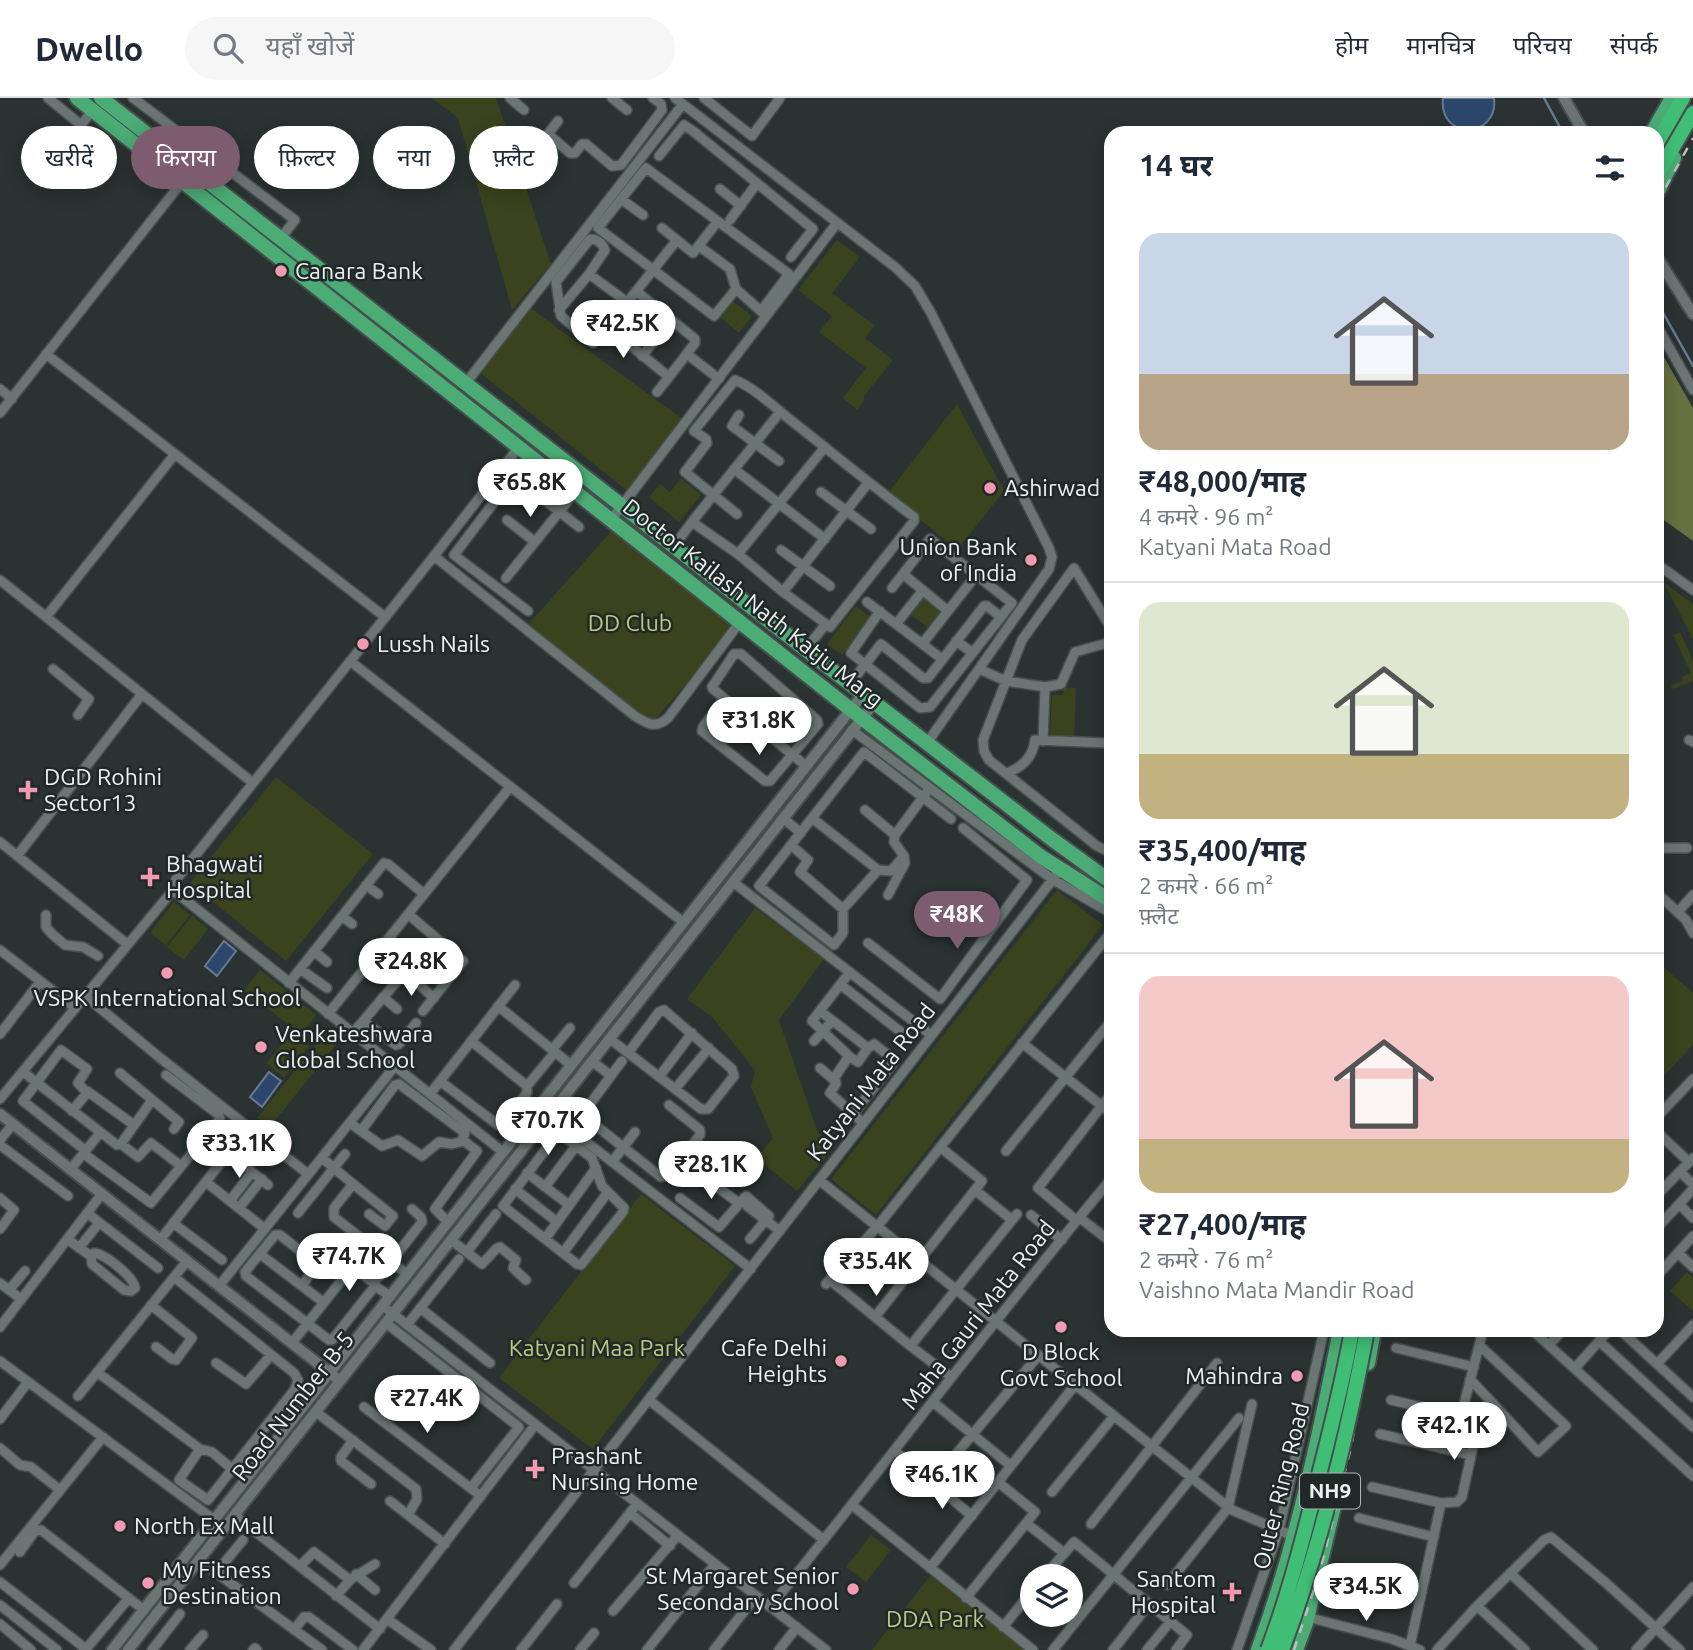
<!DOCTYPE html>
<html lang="hi">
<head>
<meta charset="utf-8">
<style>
	body { margin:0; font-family:Ubuntu,"Noto Sans Devanagari",sans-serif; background:#f6f6f7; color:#1f2937; height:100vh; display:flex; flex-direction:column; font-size:26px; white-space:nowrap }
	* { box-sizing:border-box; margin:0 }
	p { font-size:23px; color:#747a83 }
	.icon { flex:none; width:38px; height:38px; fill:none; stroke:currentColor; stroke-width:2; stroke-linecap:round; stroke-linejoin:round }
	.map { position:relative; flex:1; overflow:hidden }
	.drawer { position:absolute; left:1104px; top:28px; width:560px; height:1211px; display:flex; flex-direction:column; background:#fff; border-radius:21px; box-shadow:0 4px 18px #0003 }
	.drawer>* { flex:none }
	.guide { position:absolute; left:21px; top:28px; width:665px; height:63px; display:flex; gap:14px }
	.fabs { position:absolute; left:1020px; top:1466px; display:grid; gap:14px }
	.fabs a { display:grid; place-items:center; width:63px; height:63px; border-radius:50%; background:#fff; box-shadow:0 4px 18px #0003; font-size:35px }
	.price { position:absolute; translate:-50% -60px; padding:0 16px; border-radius:24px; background:#fff; color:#222; font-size:23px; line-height:46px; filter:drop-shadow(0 2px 4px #0008) }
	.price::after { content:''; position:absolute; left:50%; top:42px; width:21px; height:16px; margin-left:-10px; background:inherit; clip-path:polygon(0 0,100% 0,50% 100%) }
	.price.on { background:#7d5c6f; color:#fff }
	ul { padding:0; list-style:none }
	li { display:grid; align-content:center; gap:14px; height:371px; padding:0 35px }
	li+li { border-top:2px solid #e0e1e3 }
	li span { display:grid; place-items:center; height:217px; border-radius:21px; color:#555 }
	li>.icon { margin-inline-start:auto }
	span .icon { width:126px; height:126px; fill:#fffc; stroke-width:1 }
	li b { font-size:30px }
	h2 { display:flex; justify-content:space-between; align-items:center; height:84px; padding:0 35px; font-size:30px }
	.tag { padding:0 24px; border-radius:32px; background:#fff; box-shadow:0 4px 18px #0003; font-size:24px; line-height:63px }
	.tag.on { background:#7d5c6f; color:#fff }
	header { display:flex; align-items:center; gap:42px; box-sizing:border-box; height:98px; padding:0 35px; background:#fff; border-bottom:2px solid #e0e1e3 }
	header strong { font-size:33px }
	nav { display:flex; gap:38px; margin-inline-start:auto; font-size:24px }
	.search { width:490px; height:63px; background:#f6f6f7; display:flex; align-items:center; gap:18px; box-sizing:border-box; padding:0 24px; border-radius:38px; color:#747a83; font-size:26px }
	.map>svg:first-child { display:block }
	.green { fill:#3b421e }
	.forest { fill:#666f40 }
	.water { fill:#2d476c; stroke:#667a94; stroke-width:2 }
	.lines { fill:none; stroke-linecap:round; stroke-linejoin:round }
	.stream { stroke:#667a94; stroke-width:2.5 }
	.minor-casing { stroke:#464f4e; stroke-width:12 }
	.tertiary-casing { stroke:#464f4e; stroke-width:14 }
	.primary-casing { stroke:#464f4e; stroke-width:18 }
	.trunk-casing { stroke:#464f4e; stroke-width:18 }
	.minor { stroke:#6a7574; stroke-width:9 }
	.tertiary { stroke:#6a7574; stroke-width:10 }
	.primary { stroke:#4bac75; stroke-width:14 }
	.trunk { stroke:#40be76; stroke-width:14 }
	.rail { stroke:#bbc2c1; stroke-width:2.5; stroke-dasharray:9 9; stroke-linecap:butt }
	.trunk-bridge-casing { stroke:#464f4e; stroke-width:18; stroke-linecap:butt }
	.trunk-bridge { stroke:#40be76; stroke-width:14 }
	.poi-dot { fill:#f19ab3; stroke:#202928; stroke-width:2.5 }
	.labels { text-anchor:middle; stroke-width:5; stroke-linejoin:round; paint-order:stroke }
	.shield { fill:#202928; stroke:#afb6b5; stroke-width:2 }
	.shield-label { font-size:21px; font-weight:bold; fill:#ecf2f1 }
	.poi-label { font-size:23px; fill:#ecf2f1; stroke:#202928; text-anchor:start }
	.street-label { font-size:23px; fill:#ecf2f1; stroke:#202928 }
	.park-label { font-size:23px; fill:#bbca7f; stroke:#202928 }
</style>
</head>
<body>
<header>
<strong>Dwello</strong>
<div class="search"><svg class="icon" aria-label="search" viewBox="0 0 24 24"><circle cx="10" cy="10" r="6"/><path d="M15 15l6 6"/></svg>यहाँ खोजें</div>
<nav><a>होम</a><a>मानचित्र</a><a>परिचय</a><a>संपर्क</a></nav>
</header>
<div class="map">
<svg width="1693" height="1552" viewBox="0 0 1693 1552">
	<rect width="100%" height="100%" fill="#2a3332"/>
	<path class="green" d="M432,0H496L551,166L512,212L458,20Z
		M837,142L860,159L832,195L875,228L865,240L893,262L864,298V303L857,312L843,300L866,270L819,234L832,218L798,192Z
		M733,203L752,218L739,235L720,219Z
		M529,209L684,322L630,395L478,273Z
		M957,306L1004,393L957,452L888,395Z
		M681,380L701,397L679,424L649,399L660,386L670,394Z
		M617,427L740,524L650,627L525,530Z
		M1664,485L1693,506V541Z
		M925,497L946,513L931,532L910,516Z
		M856,508L871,520L842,557L827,546Z
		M1680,534L1693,563V583L1672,591L1671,587L1683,583L1682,579L1691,575L1673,537Z
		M1064,589L1076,590L1074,639L1050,638L1052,597H1063Z
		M276,679L373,756L286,863L190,785Z
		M1057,792L1103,827L876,1117L831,1081Z
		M174,804L190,817L166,847L150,835Z
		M755,810L824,861L779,922L818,1035L834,1049L797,1093L757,1060L773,1040L751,989L755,972L713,920L687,901Z
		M192,818L208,831L184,862L167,849Z
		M1657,863L1693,895V947L1657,985Z
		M260,872L316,917L301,936L244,892Z
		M328,931L341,940L270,1029L257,1020Z
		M292,934L309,948L284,979L266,965Z
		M641,1096L735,1168L593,1351L499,1280Z
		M1687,1174L1693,1180V1213L1670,1193Z
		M871,1437L891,1452L866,1484L846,1469Z
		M930,1478L1025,1552H872Z"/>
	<path class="forest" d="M1657,247L1693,310V443L1657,417Z"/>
	<path class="water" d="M1443,0H1494C1499,41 1438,43 1443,0Z
		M224,843L236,853L217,878L205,868Z
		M269,974L281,983L262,1009L250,999Z"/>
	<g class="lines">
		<path class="stream" d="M1544,0L1563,35
			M1657,204L1693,268"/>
		<g class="minor-casing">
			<path id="minor" d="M48,0L81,27L93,12
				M133,0L295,122L280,141
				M510,0L524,12
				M612,0L627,12
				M675,0L895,169L915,188L931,215L1049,450L1052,459L1049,471L927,645
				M704,0L752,38L780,0
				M558,23L548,36L570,55H575L582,46H586L612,68L621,67L662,12L661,6L653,0
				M659,58L684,27L693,33L813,131L791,159
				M201,78L219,54
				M720,91L741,108
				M621,101L643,117
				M730,122L757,85
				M662,130L693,155L718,123
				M699,148L730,171L736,191L763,215
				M589,176L627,204
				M736,191L714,218L598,130L646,70L789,176L761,213
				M636,193L695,241V245L669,279L609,230L610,226L677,142
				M559,212L589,176L605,152C602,145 597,141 590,141L556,184L561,218L593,245L609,230
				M1657,228L1693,292
				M46,256L385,519
				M687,256L719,281
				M642,258L655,242
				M466,285L683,6
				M0,291L12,301
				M657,294L669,279
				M0,315L185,80
				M739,317L732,328L779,363
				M734,371L825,441
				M821,394L871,431
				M737,416L685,374L707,345L706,341L694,333L735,282C753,289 772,307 788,320C830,353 871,387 914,419V423L830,529L783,494L738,456L692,424C721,387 751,351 780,314
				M507,422L535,444
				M611,422L837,125
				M674,448L692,424
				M781,452L830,488
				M738,456L825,349
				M434,458L635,618C648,626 655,631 668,620L740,524
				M1657,466L1693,492
				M506,480L568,403
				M0,482L253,685
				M892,490L903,476
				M783,494L868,385
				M867,504L942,561
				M528,513L454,457L514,378L579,429
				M880,513L851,555L920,610L930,609L1012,505L930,441L903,476L948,513
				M46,519L175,356
				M897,525L923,492
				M1111,530L1074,470L1022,542L983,642L984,653L989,662L1097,748L1111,755
				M956,543L973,555
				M923,545L977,476
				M806,551L825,527
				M350,563L683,824
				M53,571L89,601L78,617
				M979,571L1006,583L1045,589L1043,643
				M850,586L881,546L923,580H928L984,508H987L1001,519
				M1045,589L1061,586L1075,554L1111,544
				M724,601L703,629L702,633L765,683H770L818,626L817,622L741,556H734L712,589L713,591L806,668
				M852,632L1052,781L1111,815
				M1689,642L1693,644
				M1007,675C1023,669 1033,659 1035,642L1107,645L1111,644
				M865,712L895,737
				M783,720L801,735
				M812,720L759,788L834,847L843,835V811L878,772
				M0,744L127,846
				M791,747L808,762L800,774L843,811
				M1657,747L1664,750H1687
				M17,758L142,596
				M904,758L891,773L878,772L812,720L864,654L951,721
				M733,784L931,937
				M366,787L378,796
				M173,792L503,1054
				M1657,795L1686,822L1693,835
				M888,797L905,765L904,758L894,744L895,737L926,695
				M1678,814L1693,797
				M408,816L463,863L423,913
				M46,817V829L52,836L65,847L83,849L98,858
				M342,818L352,826
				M868,845L940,901L1027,782L963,730
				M0,852L74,909
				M314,853L327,864
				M300,871L327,890
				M850,874L812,923L849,958L835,979L836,986L830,995L863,1025
				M289,885L384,765L388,766L424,796
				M841,887L906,938
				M84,897L159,959L308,1076
				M383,899L397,911
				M498,908L571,967
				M820,913L868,950L874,946L893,961V965L853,1016
				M328,916L510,689
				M363,923L396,947L399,946L416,925
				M353,935L403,876L408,877L434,900
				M0,936L40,884
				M610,941L701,1011H708L734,978L732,971L664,912L659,914L628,955
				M814,943L832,923
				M1022,945L1111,1015
				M552,952L570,930
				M850,959L858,964L868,950
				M592,963L611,978
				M622,963L587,1010L585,1019L661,1079L668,1077L700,1037V1032L669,1007
				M820,970L834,982
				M23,974L117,1047L121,1046L152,1002
				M120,975L179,1024L174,1031
				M659,979L692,935
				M440,983L498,1027L503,1026L527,995V988L471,943
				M527,988L555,954
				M675,991L709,950
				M87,993L134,1027
				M430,996L515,887
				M0,1001L173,792L175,783L434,458L519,349
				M72,1013L87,995L78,985L87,971L61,952L23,1003L86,1053
				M550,1016L751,1171
				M1657,1019L1693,981
				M350,1025L382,1048L398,1042L422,1058L439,1044L452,1046L464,1043L477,1053L435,1111L448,1124
				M541,1027L555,1039L503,1108L577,1166L581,1167L623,1114L624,1110L602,1088L592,1060L563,1038L555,1039
				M361,1033L395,987L399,986L465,1035L462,1042
				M1657,1034L1689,1064
				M0,1042L12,1027
				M121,1046L138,1059L151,1045L181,1068
				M0,1047L68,1098
				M1006,1053L1111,923
				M229,1055L268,1087
				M84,1056L151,1105L220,1021L219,1017L166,977
				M322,1060L353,1086L334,1110V1119L407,1176
				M612,1064L635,1034
				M70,1072L100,1035
				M1680,1074L1693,1086
				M527,1075L569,1107
				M702,1078L739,1105
				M819,1082L1232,1412L1293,1438
				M206,1084L265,1131
				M353,1086L393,1118L385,1128L369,1116
				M545,1089L576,1048
				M515,1091L557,1124
				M975,1092L1012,1122
				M1657,1097L1693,1060
				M0,1100L14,1112L0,1131
				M680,1100L719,1129L746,1098L769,1118L750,1141
				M230,1103L252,1074
				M1679,1106L1693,1120
				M747,1108L780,1133
				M239,1110L262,1081
				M87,1115L158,1170
				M298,1115L345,1056
				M1031,1117L1062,1142
				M1080,1120L1111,1144
				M1077,1123L1038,1090L1111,996
				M173,1125L222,1162
				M1657,1130L1693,1091
				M67,1141L91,1158L92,1166L124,1192L131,1193L135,1190C134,1179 105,1156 94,1155L91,1158
				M545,1141L596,1070
				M160,1142L241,1039
				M451,1142L482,1166L496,1151L500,1149L516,1162L513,1170L526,1182
				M79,1150L99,1125
				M467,1154L496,1116
				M563,1155L608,1094
				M1678,1155L1693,1169
				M260,1156L323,1204
				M1657,1178L1693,1138
				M379,1179L422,1124L421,1119L412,1111
				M830,1182L908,1246H912L1017,1116
				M0,1185L21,1201
				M826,1186L877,1129L1111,834
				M219,1188L395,968
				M302,1188L317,1166L280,1137H275L245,1174L246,1178L329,1242H332L375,1188L390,1198
				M9,1192L25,1173
				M151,1207L192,1240L176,1262L172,1261L156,1249
				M420,1210L490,1265
				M388,1212L826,1552
				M875,1219L982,1083L940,1049
				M386,1225L519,1329L471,1390
				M407,1227L459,1161
				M0,1229L101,1097
				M1532,1232L1693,1378
				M1620,1232L1693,1299
				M1599,1243L1693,1329
				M292,1245L352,1169L376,1187
				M908,1246L951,1279
				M1549,1247L1563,1232
				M1396,1250L1474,1269
				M0,1263L224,1429
				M216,1265L246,1286L271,1257
				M1657,1266L1693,1227
				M1575,1270L1609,1232
				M97,1274L200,1351L179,1382L208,1402L295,1291L298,1282L294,1275L174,1179
				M1470,1281L1538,1354L1566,1328L1479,1247
				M78,1298L187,1163
				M649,1302L824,1442
				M933,1304L1011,1368
				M364,1309L481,1398
				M316,1314L416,1391L417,1401L408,1417L445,1446
				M1461,1318L1483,1232
				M0,1321L28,1284
				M1380,1336L1471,1357
				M353,1342L341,1359V1363L371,1386
				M0,1350L20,1367L31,1369L60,1392
				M200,1351L212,1354L232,1371
				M895,1353L972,1418
				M932,1385L1038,1258
				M1372,1389L1441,1405L1457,1404L1462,1399L1477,1330L1476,1324L1472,1321L1391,1302
				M1052,1394L1114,1318
				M390,1403L408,1417
				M852,1407L1033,1552
				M630,1415L670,1448
				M234,1417L380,1531
				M1359,1420L1434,1439
				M1026,1425L1064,1455
				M1091,1426L1217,1265
				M20,1454L35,1433L41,1432L144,1512
				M199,1462L322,1552
				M0,1467L103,1339
				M300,1468L314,1454L350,1482
				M930,1470L1075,1287
				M216,1475L243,1442
				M1510,1475L1593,1552
				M356,1476L375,1492
				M1348,1477L1422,1494
				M1044,1479L1074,1444L1187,1537L1176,1552
				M0,1484L86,1551L129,1500
				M574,1485L637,1406
				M1167,1487L1228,1410L1252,1306
				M336,1498L350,1482L375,1466
				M966,1500L1035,1414L998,1384
				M0,1507L57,1552
				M1477,1508L1525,1552
				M770,1509C885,1367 994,1221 1111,1081
				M613,1513L678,1437
				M1307,1519L1392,1541L1420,1552
				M387,1521L431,1552
				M0,1526L31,1552
				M1003,1529L1032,1493
				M294,1532L304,1519H309L353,1552
				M1410,1548L1441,1405
				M152,1552L180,1516
				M190,1552L203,1537
				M253,1552L255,1550L257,1552
				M363,1552L535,1327
				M454,1552L1060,772
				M521,1552L557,1506
				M580,1552L594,1535
				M647,1552L715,1466
				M714,1552L756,1498
				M779,1552L797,1529
				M1053,1552L1239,1320
				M1113,1552L1149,1506
				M1147,1552L1170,1524
				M1237,1552L1279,1432L1324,1232
				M1437,1552L1477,1508L1544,1442L1551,1439L1606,1485L1680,1552
				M1636,1552L1693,1489"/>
		</g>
		<g class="tertiary-casing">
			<path id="tertiary" d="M1564,0L1584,35
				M1657,159L1693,216
				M0,1016L335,1279
				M112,1552L863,596
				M128,1552L875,604"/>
		</g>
		<g class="primary-casing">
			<path id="primary" d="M77,0L850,611L1040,758L1111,803
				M101,0L815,559L1053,742L1111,784
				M1652,35L1672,0
				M1657,95L1674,60
				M1368,1265L1374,1232
				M1258,1552C1296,1448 1319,1340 1340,1232
				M1296,1552L1306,1525L1335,1404"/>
		</g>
		<g class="trunk-casing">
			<path id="trunk" d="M1657,45L1683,0
				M1657,77L1693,15"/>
		</g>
		<use href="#minor" class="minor"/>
		<use href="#tertiary" class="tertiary"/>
		<use href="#primary" class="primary"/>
		<use href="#trunk" class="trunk"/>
		<path class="rail" d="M1657,105L1693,40
			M1294,1552L1320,1473L1351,1349L1373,1232"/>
		<g class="trunk-bridge-casing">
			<path id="trunk-bridge" d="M1268,1552C1290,1493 1305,1433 1320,1373C1332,1326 1344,1279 1352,1232
				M1282,1552C1320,1451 1347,1339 1367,1232"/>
		</g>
		<use href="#trunk-bridge" class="trunk-bridge"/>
	</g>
	<g class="poi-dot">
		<circle cx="281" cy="173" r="7"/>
		<circle cx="990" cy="390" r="7"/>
		<circle cx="1031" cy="462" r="7"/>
		<circle cx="363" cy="546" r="7"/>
		<path d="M24.5 681.5h7v7h7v7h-7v7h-7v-7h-7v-7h7z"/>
		<path d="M146.5 768.5h7v7h7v7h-7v7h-7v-7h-7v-7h7z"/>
		<circle cx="167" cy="875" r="7"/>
		<circle cx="261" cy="949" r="7"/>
		<circle cx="1061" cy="1229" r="7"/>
		<circle cx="841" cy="1263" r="7"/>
		<circle cx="1297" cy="1278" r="7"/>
		<path d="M531.5 1360.5h7v7h7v7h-7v7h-7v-7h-7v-7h7z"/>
		<circle cx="120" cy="1428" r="7"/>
		<circle cx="148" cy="1485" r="7"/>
		<circle cx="853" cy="1491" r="7"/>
		<path d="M1228.5 1483.5h7v7h7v7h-7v7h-7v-7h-7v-7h7z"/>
	</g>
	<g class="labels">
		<rect class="shield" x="1300" y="1375.5" width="60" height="35" rx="5"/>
		<g class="shield-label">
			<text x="1330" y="1400">NH9</text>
		</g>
		<g class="poi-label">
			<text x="295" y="181">Canara Bank</text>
			<text x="1004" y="398">Ashirwad</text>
			<text x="1017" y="457" text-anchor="end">Union Bank<tspan x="1017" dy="26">of India</tspan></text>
			<text x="377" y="554">Lussh Nails</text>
			<text x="44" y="687">DGD Rohini<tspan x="44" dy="26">Sector13</tspan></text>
			<text x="166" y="774">Bhagwati<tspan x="166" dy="26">Hospital</tspan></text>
			<text x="167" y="908" text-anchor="middle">VSPK International School</text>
			<text x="275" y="944">Venkateshwara<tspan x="275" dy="26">Global School</tspan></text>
			<text x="827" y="1258" text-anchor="end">Cafe Delhi<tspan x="827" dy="26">Heights</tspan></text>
			<text x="1061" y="1262" text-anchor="middle">D Block<tspan x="1061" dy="26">Govt School</tspan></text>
			<text x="1283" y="1286" text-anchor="end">Mahindra</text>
			<text x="551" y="1366">Prashant<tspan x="551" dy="26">Nursing Home</tspan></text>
			<text x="134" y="1436">North Ex Mall</text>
			<text x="162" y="1480">My Fitness<tspan x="162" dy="26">Destination</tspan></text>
			<text x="839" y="1486" text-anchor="end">St Margaret Senior<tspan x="839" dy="26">Secondary School</tspan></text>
			<text x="1216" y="1489" text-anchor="end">Santom<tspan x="1216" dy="26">Hospital</tspan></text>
		</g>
		<g class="street-label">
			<text transform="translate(753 505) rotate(38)" y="8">Doctor Kailash Nath Katju Marg</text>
			<text transform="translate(871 984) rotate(-52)" y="8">Katyani Mata Road</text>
			<text transform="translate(978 1217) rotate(-52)" y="8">Maha Gauri Mata Road</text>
			<text transform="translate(293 1308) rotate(-52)" y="8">Road Number B-5</text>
			<text transform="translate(1281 1388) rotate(-76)" y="8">Outer Ring Road</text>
		</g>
		<g class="park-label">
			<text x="630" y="533">DD Club</text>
			<text x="597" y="1258">Katyani Maa Park</text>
			<text x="935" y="1529">DDA Park</text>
		</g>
	</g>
</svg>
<div class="fabs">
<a><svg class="icon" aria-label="layers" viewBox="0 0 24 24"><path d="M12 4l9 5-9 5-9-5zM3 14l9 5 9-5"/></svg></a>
</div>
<b class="price" style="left:623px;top:262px">₹42.5K</b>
<b class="price" style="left:530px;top:421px">₹65.8K</b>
<b class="price" style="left:759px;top:659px">₹31.8K</b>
<b class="price on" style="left:957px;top:853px">₹48K</b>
<b class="price" style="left:411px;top:900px">₹24.8K</b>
<b class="price" style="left:548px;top:1059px">₹70.7K</b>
<b class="price" style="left:239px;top:1082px">₹33.1K</b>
<b class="price" style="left:711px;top:1103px">₹28.1K</b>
<b class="price" style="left:349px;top:1195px">₹74.7K</b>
<b class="price" style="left:876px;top:1200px">₹35.4K</b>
<b class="price" style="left:427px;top:1337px">₹27.4K</b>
<b class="price" style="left:1454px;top:1364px">₹42.1K</b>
<b class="price" style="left:942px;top:1413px">₹46.1K</b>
<b class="price" style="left:1366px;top:1525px">₹34.5K</b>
<div class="guide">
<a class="tag">खरीदें</a>
<a class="tag on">किराया</a>
<a class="tag">फ़िल्टर</a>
<a class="tag">नया</a>
<a class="tag">फ़्लैट</a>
</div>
<section class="drawer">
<h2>14 घर<svg class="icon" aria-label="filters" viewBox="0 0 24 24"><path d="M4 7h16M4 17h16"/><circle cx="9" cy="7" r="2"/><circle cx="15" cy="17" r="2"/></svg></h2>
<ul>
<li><span style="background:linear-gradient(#c9d6e8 65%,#b9a48a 0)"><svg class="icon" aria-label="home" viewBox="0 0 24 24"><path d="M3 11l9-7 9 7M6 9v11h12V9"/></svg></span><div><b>₹48,000/माह</b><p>4 कमरे · 96 m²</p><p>Katyani Mata Road</p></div></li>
<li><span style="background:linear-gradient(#dfe7d0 70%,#c2b280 0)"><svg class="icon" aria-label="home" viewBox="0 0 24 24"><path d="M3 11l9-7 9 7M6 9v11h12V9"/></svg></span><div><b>₹35,400/माह</b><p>2 कमरे · 66 m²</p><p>फ़्लैट</p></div></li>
<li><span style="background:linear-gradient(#f6c9c9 75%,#c2b280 0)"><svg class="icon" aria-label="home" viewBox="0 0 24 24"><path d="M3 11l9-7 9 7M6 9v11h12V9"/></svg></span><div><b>₹27,400/माह</b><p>2 कमरे · 76 m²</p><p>Vaishno Mata Mandir Road</p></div></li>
</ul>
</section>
</div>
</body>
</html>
